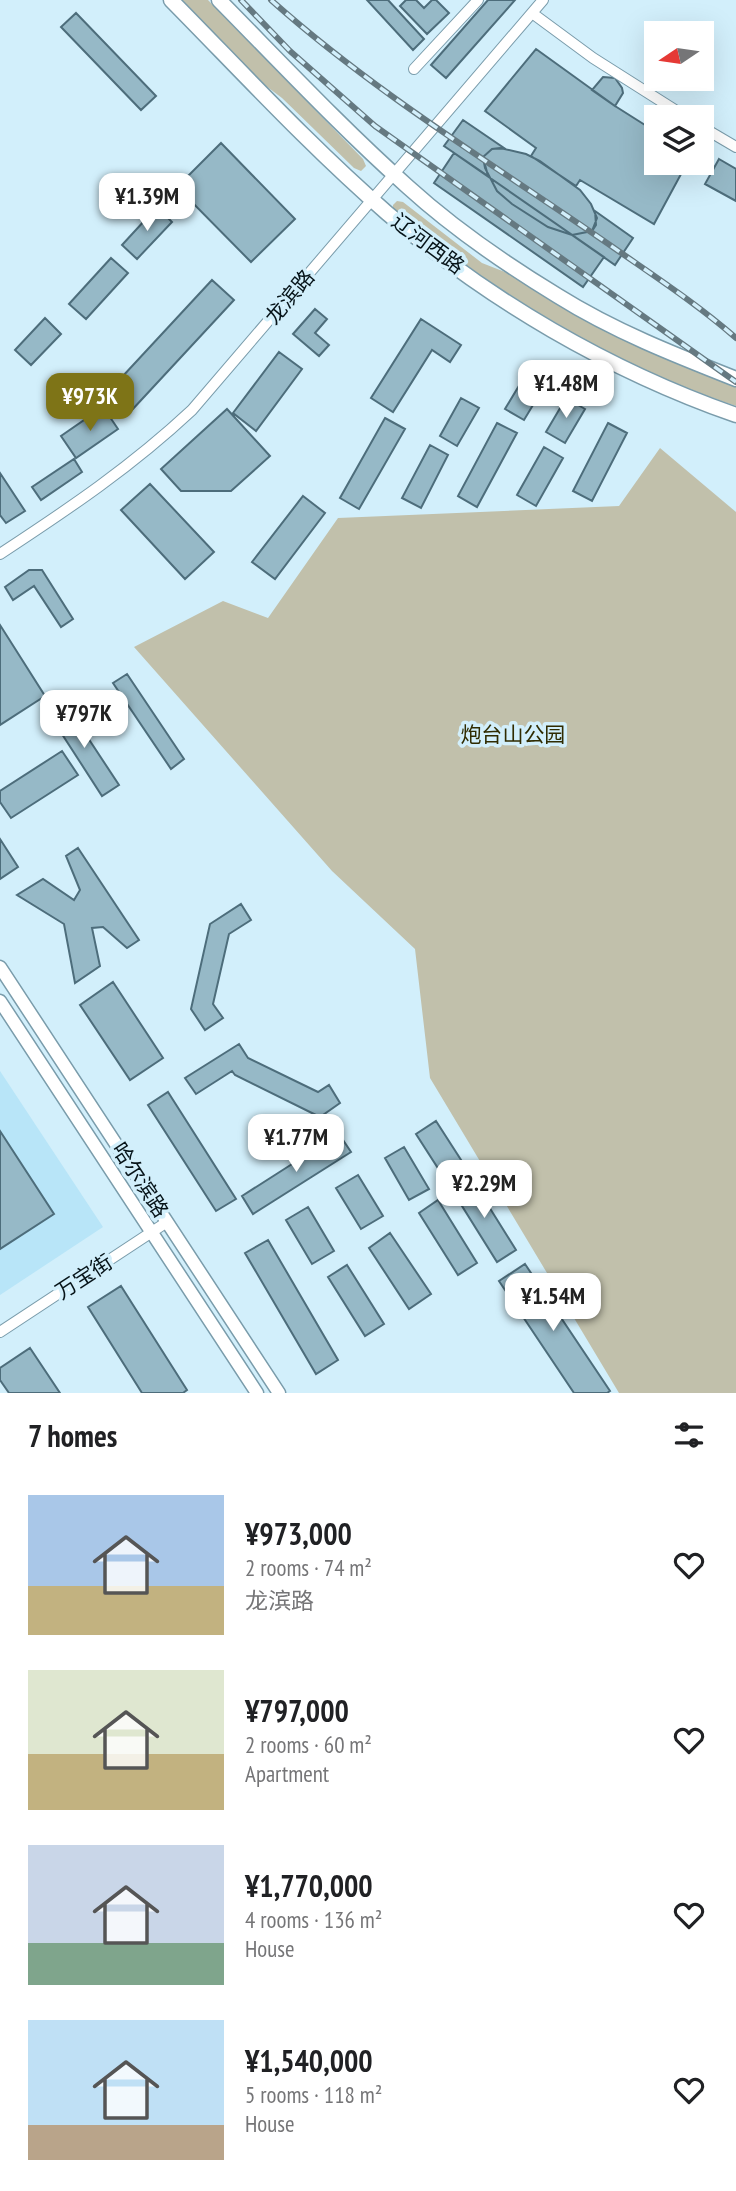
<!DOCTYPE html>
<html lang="en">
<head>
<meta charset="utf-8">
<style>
	body { margin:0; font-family:"PT Sans Narrow","Noto Sans SC",sans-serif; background:#f2f2f2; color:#202124; height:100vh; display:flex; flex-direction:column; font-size:26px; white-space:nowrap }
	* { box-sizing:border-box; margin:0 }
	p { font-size:23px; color:#757577 }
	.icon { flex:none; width:38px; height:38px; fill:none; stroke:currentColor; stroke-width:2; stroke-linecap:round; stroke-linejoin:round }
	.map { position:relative; height:1393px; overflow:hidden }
	.drawer { display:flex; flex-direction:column; background:#fff; flex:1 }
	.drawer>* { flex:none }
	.needle { width:46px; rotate:257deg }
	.tools { position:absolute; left:644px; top:21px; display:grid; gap:14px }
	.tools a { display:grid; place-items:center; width:70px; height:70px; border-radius:0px; background:#fff; box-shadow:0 7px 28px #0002; font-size:35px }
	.price { position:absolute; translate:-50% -60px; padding:0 16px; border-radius:14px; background:#fff; color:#222; font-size:23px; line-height:46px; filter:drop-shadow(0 2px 4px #0008) }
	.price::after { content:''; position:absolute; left:50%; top:42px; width:21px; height:16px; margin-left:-10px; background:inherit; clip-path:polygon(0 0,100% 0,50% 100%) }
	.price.active { background:#7e7417; color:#fff }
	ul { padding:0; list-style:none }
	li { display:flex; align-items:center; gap:21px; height:175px; padding:0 28px }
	li span { display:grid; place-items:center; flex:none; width:196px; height:140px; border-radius:0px; color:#555 }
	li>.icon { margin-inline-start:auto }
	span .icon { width:84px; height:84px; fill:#fffc; stroke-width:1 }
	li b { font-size:30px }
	h2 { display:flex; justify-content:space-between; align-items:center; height:84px; padding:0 28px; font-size:30px }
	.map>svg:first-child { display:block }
	.built { fill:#b8e5f8 }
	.green { fill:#c1c0ab }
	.building { fill:#96b9c7; stroke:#4d6d7b; stroke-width:2 }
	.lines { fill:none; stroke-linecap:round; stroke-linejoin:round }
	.minor-casing { stroke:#7a9cab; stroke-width:12 }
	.tertiary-casing { stroke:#7a9cab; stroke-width:15 }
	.secondary-casing { stroke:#7a9cab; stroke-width:17 }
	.minor { stroke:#fff; stroke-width:10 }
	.tertiary { stroke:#fff; stroke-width:12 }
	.secondary { stroke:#fff; stroke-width:14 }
	.rail-casing { stroke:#657981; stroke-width:6 }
	.rail { stroke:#d2effb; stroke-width:3.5; stroke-dasharray:10; stroke-linecap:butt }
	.labels { text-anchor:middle; stroke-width:7; stroke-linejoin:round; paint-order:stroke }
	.street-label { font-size:21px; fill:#061318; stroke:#d2effb }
	.park-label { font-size:21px; fill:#2f2b01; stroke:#d2effb }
</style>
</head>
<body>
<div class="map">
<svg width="736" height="1393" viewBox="0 0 736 1393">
	<rect width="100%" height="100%" fill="#d2effb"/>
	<path class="built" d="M0,1071L103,1227L0,1295Z"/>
	<path class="green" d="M180,0H208L363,159L366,166L361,171L354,168L282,98L258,80Z
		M397,201L403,202L482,263L505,272L594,325L736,387V406C609,363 498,293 393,211V205Z
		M660,448L736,512V1393H619L430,1078L415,949L332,871L134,647L223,601L268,618L338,518L619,506Z"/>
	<path class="building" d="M367,0H388L424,39L413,50Z
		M406,0H416L424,8L432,0H436L449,13L427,34L400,6Z
		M488,0H515L446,78L431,65Z
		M76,13L156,96L141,110L61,27Z
		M536,49L615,106L656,132V163H687L654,224L580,180L576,186L531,156L536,148L485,111Z
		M603,77L615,78L622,88L623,93L615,106L592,90Z
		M463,120L504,148L492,149L483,157L488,176L444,146Z
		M221,143L295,219L251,262L177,187Z
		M500,148L526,154L540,161L580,190L591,204L597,218L592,231L572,235L548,227L512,204L497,191L485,168L483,157L492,149Z
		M454,153L604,257L583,287L434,183Z
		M719,159L736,169V201L705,184Z
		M157,207L172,222L137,259L122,245Z
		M595,211L633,238L615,265L572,235L592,231L596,225Z
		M111,258L128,273L86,319L69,304Z
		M212,280L234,300L131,411L109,391Z
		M315,309L327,319L315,333L329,345L319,356L293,334Z
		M45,318L61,334L31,365L15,350Z
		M421,319L461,345L450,362L432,350L393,412L371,398Z
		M279,352L302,369L256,431L233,413Z
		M526,374L545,385L524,420L505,409Z
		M461,398L479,408L457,446L440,436Z
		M566,398L585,409L565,443L546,432Z
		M103,407L118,429L76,458L61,436Z
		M227,409L270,456L231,491H181L161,469Z
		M385,418L405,429L359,509L340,498Z
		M497,423L517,433L477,507L458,496Z
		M608,423L627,433L592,501L573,491Z
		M430,445L448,455L421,508L402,498Z
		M544,447L563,458L536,506L517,495Z
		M74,459L82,472L41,500L32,487Z
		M0,473L25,511L6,523L0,515Z
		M150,484L214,552L185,579L121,510Z
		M303,496L325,513L275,579L252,562Z
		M29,570H42L73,619L61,627L34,586L13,600L5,587Z
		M0,625L45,696L0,725Z
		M127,674L184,759L171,769L113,683Z
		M65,703L119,785L102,796L49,714Z
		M62,751L78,775L11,818L0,802V791Z
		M0,839L18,867L0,879Z
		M78,848L139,940L127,948L103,927L92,928L100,966L75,983L64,924L17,895L43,879L74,900L80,890L66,856Z
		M241,904L251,920L229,934L213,1004L223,1018L205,1030L191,1009L210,924Z
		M113,982L163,1058L130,1080L80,1005Z
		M239,1044L248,1058L318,1092L329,1085L340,1103L320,1117L235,1075L232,1071L196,1094L185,1078Z
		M168,1092L236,1199L216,1211L148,1105Z
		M436,1121L463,1163L443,1176L416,1134Z
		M0,1131L54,1214L0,1249Z
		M339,1134L351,1152L253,1214L242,1196Z
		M404,1147L429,1189L409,1200L385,1158Z
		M358,1175L383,1216L361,1229L336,1188Z
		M471,1178L516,1250L497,1262L452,1190Z
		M438,1200L477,1263L458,1275L419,1213Z
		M308,1207L334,1251L312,1264L286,1220Z
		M390,1233L431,1294L409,1309L369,1248Z
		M268,1240L338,1360L316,1374L245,1253Z
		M525,1264L610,1391L607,1393H574L499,1281Z
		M347,1265L384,1324L365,1336L328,1277Z
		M121,1286L187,1390L183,1393H142L88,1307Z
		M30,1348L60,1393H9L0,1380V1368Z"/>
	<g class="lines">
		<g class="minor-casing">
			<path id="minor" d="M532,13L593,58L686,117
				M414,69L478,0
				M702,127L736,147
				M0,554C70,508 131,467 192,410L543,0
				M0,1332L167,1222"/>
		</g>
		<g class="tertiary-casing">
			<path id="tertiary" d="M0,967L279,1393
				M0,1001L257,1393"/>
		</g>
		<g class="secondary-casing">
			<path id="secondary" d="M171,0C242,72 311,147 387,213C488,300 610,371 736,415
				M219,0C281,63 342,128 408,187C452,227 507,265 558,296C614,331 675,355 736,379"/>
		</g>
		<use href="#minor" class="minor"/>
		<use href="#tertiary" class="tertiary"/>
		<use href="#secondary" class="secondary"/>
		<g class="rail-casing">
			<path id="rail" d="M241,0L290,51L375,126L736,382
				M271,0C374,92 494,165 607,243C651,274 696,303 736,338"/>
		</g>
		<use href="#rail" class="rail"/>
	</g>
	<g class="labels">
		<g class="street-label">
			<text transform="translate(428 244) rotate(37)" y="7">辽河西路</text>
			<text transform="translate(290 297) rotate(-50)" y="7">龙滨路</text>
			<text transform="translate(140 1180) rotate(57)" y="7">哈尔滨路</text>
			<text transform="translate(84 1277) rotate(-33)" y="7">万宝街</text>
		</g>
		<g class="park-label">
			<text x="513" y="742">炮台山公园</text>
		</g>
	</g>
</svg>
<div class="tools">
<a><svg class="needle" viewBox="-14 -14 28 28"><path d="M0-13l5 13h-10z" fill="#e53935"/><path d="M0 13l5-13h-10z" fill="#757577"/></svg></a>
<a><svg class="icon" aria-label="layers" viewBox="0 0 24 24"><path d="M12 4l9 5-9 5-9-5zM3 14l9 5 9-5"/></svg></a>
</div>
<b class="price" style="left:147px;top:233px">¥1.39M</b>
<b class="price" style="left:566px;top:420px">¥1.48M</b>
<b class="price active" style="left:90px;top:433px">¥973K</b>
<b class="price" style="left:84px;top:750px">¥797K</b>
<b class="price" style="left:296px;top:1174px">¥1.77M</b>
<b class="price" style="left:484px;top:1220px">¥2.29M</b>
<b class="price" style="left:553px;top:1333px">¥1.54M</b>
</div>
<section class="drawer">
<h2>7 homes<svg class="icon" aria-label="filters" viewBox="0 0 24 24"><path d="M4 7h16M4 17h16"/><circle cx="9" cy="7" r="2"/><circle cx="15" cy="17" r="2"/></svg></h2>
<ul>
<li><span style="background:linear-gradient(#a9c7e8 65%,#c2b280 0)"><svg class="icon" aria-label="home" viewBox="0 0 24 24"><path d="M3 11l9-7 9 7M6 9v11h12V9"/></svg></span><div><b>¥973,000</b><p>2 rooms · 74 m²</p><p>龙滨路</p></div><svg class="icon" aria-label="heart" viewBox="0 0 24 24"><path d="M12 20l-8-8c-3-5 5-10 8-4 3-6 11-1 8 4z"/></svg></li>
<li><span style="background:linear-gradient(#dfe7d0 60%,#c2b280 0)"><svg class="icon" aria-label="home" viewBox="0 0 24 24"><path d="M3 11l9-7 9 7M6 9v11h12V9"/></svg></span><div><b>¥797,000</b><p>2 rooms · 60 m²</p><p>Apartment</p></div><svg class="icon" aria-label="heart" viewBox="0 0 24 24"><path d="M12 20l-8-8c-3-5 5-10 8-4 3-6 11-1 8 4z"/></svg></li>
<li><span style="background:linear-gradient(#c9d6e8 70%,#7fa58c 0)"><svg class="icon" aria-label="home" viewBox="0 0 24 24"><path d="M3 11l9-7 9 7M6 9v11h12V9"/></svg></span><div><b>¥1,770,000</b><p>4 rooms · 136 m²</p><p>House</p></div><svg class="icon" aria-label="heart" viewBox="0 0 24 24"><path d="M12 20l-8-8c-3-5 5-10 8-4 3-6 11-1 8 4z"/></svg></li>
<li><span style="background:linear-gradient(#bfe0f5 75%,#b9a48a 0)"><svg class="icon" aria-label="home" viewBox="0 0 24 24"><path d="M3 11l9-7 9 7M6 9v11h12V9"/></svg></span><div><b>¥1,540,000</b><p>5 rooms · 118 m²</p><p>House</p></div><svg class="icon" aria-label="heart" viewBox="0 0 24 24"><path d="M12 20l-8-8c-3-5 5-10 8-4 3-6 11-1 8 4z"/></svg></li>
</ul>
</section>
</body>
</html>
